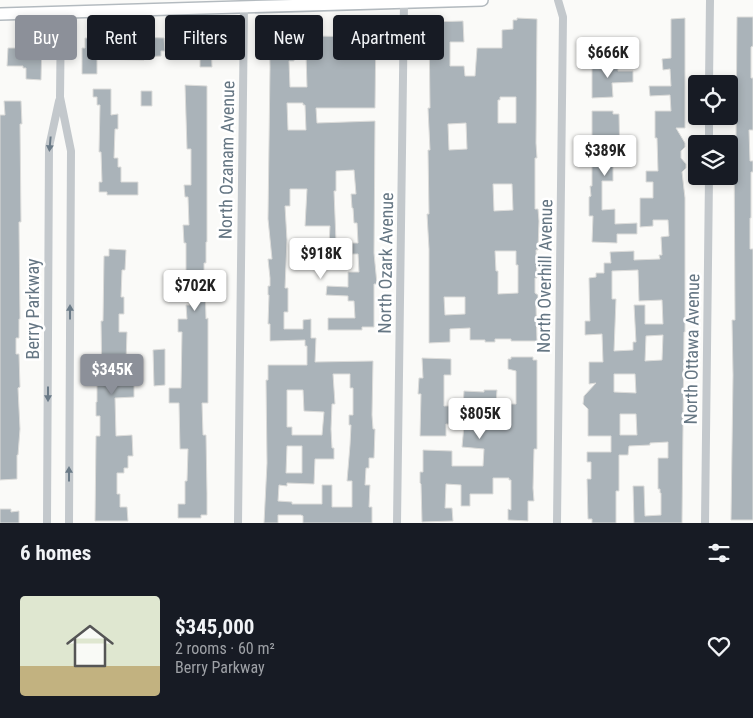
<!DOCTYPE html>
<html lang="en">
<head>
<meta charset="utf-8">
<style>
	body { margin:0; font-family:"Roboto Condensed",sans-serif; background:#242831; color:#f1f3f6; height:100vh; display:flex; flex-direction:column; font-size:19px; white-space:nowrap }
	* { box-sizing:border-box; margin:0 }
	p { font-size:16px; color:#9ea1a6 }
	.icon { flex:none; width:28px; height:28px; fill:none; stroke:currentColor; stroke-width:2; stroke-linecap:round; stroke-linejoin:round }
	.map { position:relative; height:523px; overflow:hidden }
	.details { display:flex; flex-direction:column; background:#171b24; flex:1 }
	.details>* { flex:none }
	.guide { position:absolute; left:15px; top:15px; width:500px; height:45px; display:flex; gap:10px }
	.tools { position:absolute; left:688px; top:75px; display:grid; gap:10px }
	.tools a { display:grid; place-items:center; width:50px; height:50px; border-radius:5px; background:#171b24; box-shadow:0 2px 8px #0003; font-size:25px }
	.price { position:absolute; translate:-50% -42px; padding:0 11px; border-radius:5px; background:#fff; color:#222; font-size:16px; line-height:32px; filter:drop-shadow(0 1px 2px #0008) }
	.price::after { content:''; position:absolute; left:50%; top:30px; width:15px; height:11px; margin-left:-8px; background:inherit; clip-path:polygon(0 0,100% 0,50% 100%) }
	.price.selected { background:#8c9099; color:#fff }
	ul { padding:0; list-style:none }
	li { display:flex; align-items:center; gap:15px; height:125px; padding:0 20px }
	li span { display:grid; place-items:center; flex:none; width:140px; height:100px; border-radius:5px; color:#555 }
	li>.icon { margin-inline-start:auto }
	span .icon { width:60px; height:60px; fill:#fffc; stroke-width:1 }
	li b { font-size:21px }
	h2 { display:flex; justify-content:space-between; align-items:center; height:60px; padding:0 20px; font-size:21px }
	.pill { padding:0 18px; border-radius:5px; background:#171b24; box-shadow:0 2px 8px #0003; font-size:18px; line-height:45px }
	.pill.selected { background:#8c9099; color:#fff }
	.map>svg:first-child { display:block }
	.building { fill:#aab3b9; stroke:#dcdcda; fill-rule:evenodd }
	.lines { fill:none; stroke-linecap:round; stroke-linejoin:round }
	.secondary-casing { stroke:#b3babf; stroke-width:14 }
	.street { stroke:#c3c8cc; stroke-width:8 }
	.secondary { stroke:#fff; stroke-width:11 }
	.oneway { fill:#6a7a87 }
	.labels { text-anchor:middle; stroke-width:5; stroke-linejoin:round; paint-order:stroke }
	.street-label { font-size:18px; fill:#657683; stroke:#fff }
</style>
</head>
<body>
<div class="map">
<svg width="753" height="523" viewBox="0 0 753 523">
	<rect width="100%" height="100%" fill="#fafaf8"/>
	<path class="building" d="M737,17H753V46L751,47V78H753V130H749L750,161H753V172H751V218H750V249H753V520H731L733,375L732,320H735L734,140H736Z
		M517,18L537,19L536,143L537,158H535V209H538L539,221L538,250H536L537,278H535V293L538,295V303L536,306L537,341H511V339H495V342H485V340H470V328L450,329V342L429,343V249L427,214H429L428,150H430L428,108H430L429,22L463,21L464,42H450V66H464L465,76H475L477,48H502V30L513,29V20H517ZM500,97H516V123H498V100H500ZM466,123L467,149L449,150L448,124ZM493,184H512L513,210L494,211ZM495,251H516V265H518V293L498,294V271H496ZM444,297H465V314L445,315Z
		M685,18V128H676L685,143V147L681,151V158L686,164V168L682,172L685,198V332H684L682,523H634L633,486H644L645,516L661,515V493H660V489H658V458H668V442L650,443V445L629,446L628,455H619V491H616V523H592V519H588L587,479H591V462H587V452H611V436H588V409L583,404L584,396L596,383L589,384V362H603L602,334L585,335V321H590L589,278L596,277V273H604V263H611L610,252L634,251V260L660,259L659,255H662L661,237L669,236L668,220H653V226L640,227V198H653V182H646V171H658L657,138H655V111H671L670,95L650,96L649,86H671L670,69L663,70L662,59L671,58V19ZM638,270L639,301L662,300L663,324H645V305H634L636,342H633V350L614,351L616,299H612V271ZM663,335L662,360L645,361L646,336ZM614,374H635L636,393L614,392ZM620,414H636L637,435H620Z
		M317,23V35H295L294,61H289L290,87H307L306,54H319L318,36L353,37L352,25L376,24L375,108H316L317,123L375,121L374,253L377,284H374V327H362V330H328V318H355L354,301H348V296L326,295L327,286L348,287V272H359L358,254H352V243H358L357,223H354L353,208H352L351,194H356L354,170L336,171V191H334L337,266L314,267L315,269H305L303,245H329L330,226H305L307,189H290V206H285L287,240L285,288H288V312H284V329H303V320L311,319V338H316L315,362L373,361L372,415L373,429H375L374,458H369V468H366L365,485H370L369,507H372V523H303V516L301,515H278V523H264L267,463L266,380H268V365H307V346H305V340L270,341V324H268L269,295H268V286H270V278L268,259H272L268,219L270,67L269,25ZM287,103H303V105H305L306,130H288ZM333,374H350V388H353V415H349V425H351L350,445L347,481H352V507H332V485H322V504H292V502L278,501L279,485L287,486V483L314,484L315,459H334V448H332L331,429L332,404H335ZM287,390H303L304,411L324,412L322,435H292V427H287ZM287,446H302V473H286Z
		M200,36H211L212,67H200V50L182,49L183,39L200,40Z
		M136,37L164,38L165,51H161V56L144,57V60L97,59V74H82V48H85V38L136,39Z
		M27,39H42L41,80L26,79V68H23V66H7L8,48H26Z
		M592,64H618V71H633V82L612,83L613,97L592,98Z
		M185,85L207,86V242H206V263H204V284H205L206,319L208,318V403H202L203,435H206L207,494V515H201V518H178V504H185V481H187L188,449H180L179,403H169V388H181L182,332H178V319H187L186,305H190V285H176V271H186V243H184L183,225H189L188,197H185L184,185H191V149H187Z
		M93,89H111V115L118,114V129H115L114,158H118V167H121V182H138V195H107V192H99V182H102L101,152H99L100,105H97V97H93Z
		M141,91H152V106H141Z
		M4,101H21L22,124H20L21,222H19L20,319H19V338H16V354H19L20,387L18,388L20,429L18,455H17V479L0,480V115H5Z
		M592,111H613V114H619L620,162L613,163V181H602V210L615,209V224L637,223V234H617V243L592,242L593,216H589V197L591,196L590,186H592Z
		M109,249L126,250L125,270H122L121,297H124V314H119V332H127L126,362H118V382H134V397L115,398L116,436L132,435L133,456H128V468H124V473H117V494H120V507H127L128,521H95L96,436H100V416H96V402H97V385H102L101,321H103L104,256H109Z
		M165,349V385L154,386L153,350Z
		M511,357H533V360H537V449H534L533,488L534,501H528V521L508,520V509L511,510V480H509V478H493V494H470V506H461V485L446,484L445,508H452L453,521L422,522L421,484L420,483V472H423V450L452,451V466H483L484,449L462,447L464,425L446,424V436H420L421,394H418L419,378H423L422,358L451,359V375H444V406H463L464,391L484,392V390H497L496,404H516V371L508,369V359H511Z
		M0,509H11V512L19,511V523H0Z"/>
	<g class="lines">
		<g class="secondary-casing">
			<path id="secondary" d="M0,14L482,0"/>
		</g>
		<path class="street" d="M61,12L60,97L71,151L69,523
			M709,84L710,0
			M709,144V116
			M47,523L49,147L59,101
			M238,523L244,8
			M397,523L404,3
			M557,523L563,17L558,0
			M705,523L709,176"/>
		<use href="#secondary" class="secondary"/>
	</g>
	<defs><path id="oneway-solid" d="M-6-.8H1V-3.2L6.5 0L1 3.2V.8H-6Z" transform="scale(1.25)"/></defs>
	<g class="oneway">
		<use href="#oneway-solid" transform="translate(50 144) rotate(95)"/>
		<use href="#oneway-solid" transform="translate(70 312) rotate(-90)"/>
		<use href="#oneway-solid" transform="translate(48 394) rotate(90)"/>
		<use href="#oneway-solid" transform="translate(69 474) rotate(-90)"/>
	</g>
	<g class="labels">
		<g class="street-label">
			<text transform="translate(227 160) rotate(-89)" y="6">North Ozanam Avenue</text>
			<text transform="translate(386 263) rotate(-89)" y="6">North Ozark Avenue</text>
			<text transform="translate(545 276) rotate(-89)" y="6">North Overhill Avenue</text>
			<text transform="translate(33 309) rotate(-90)" y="6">Berry Parkway</text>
			<text transform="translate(692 349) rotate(-89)" y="6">North Ottawa Avenue</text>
		</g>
	</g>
</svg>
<div class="tools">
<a><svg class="icon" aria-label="locate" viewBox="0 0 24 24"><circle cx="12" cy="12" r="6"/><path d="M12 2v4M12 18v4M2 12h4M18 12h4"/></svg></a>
<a><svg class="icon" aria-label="layers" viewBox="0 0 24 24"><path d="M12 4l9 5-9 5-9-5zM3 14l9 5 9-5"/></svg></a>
</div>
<b class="price" style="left:608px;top:79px">$666K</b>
<b class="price" style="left:605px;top:177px">$389K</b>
<b class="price" style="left:321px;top:280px">$918K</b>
<b class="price" style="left:195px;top:312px">$702K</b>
<b class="price selected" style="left:112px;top:396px">$345K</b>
<b class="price" style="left:480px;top:440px">$805K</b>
<div class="guide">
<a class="pill selected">Buy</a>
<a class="pill">Rent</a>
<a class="pill">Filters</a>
<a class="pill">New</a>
<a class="pill">Apartment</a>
</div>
</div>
<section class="details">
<h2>6 homes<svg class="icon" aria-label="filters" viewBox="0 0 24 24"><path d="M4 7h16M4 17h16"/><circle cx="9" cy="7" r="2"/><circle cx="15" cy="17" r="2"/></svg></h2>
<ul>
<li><span style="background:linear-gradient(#dfe7d0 70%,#c2b280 0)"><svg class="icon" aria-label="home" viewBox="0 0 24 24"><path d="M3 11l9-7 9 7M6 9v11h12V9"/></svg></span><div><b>$345,000</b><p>2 rooms · 60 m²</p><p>Berry Parkway</p></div><svg class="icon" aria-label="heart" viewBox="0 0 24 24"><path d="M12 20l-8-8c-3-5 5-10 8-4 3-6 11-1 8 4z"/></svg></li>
</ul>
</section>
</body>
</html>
